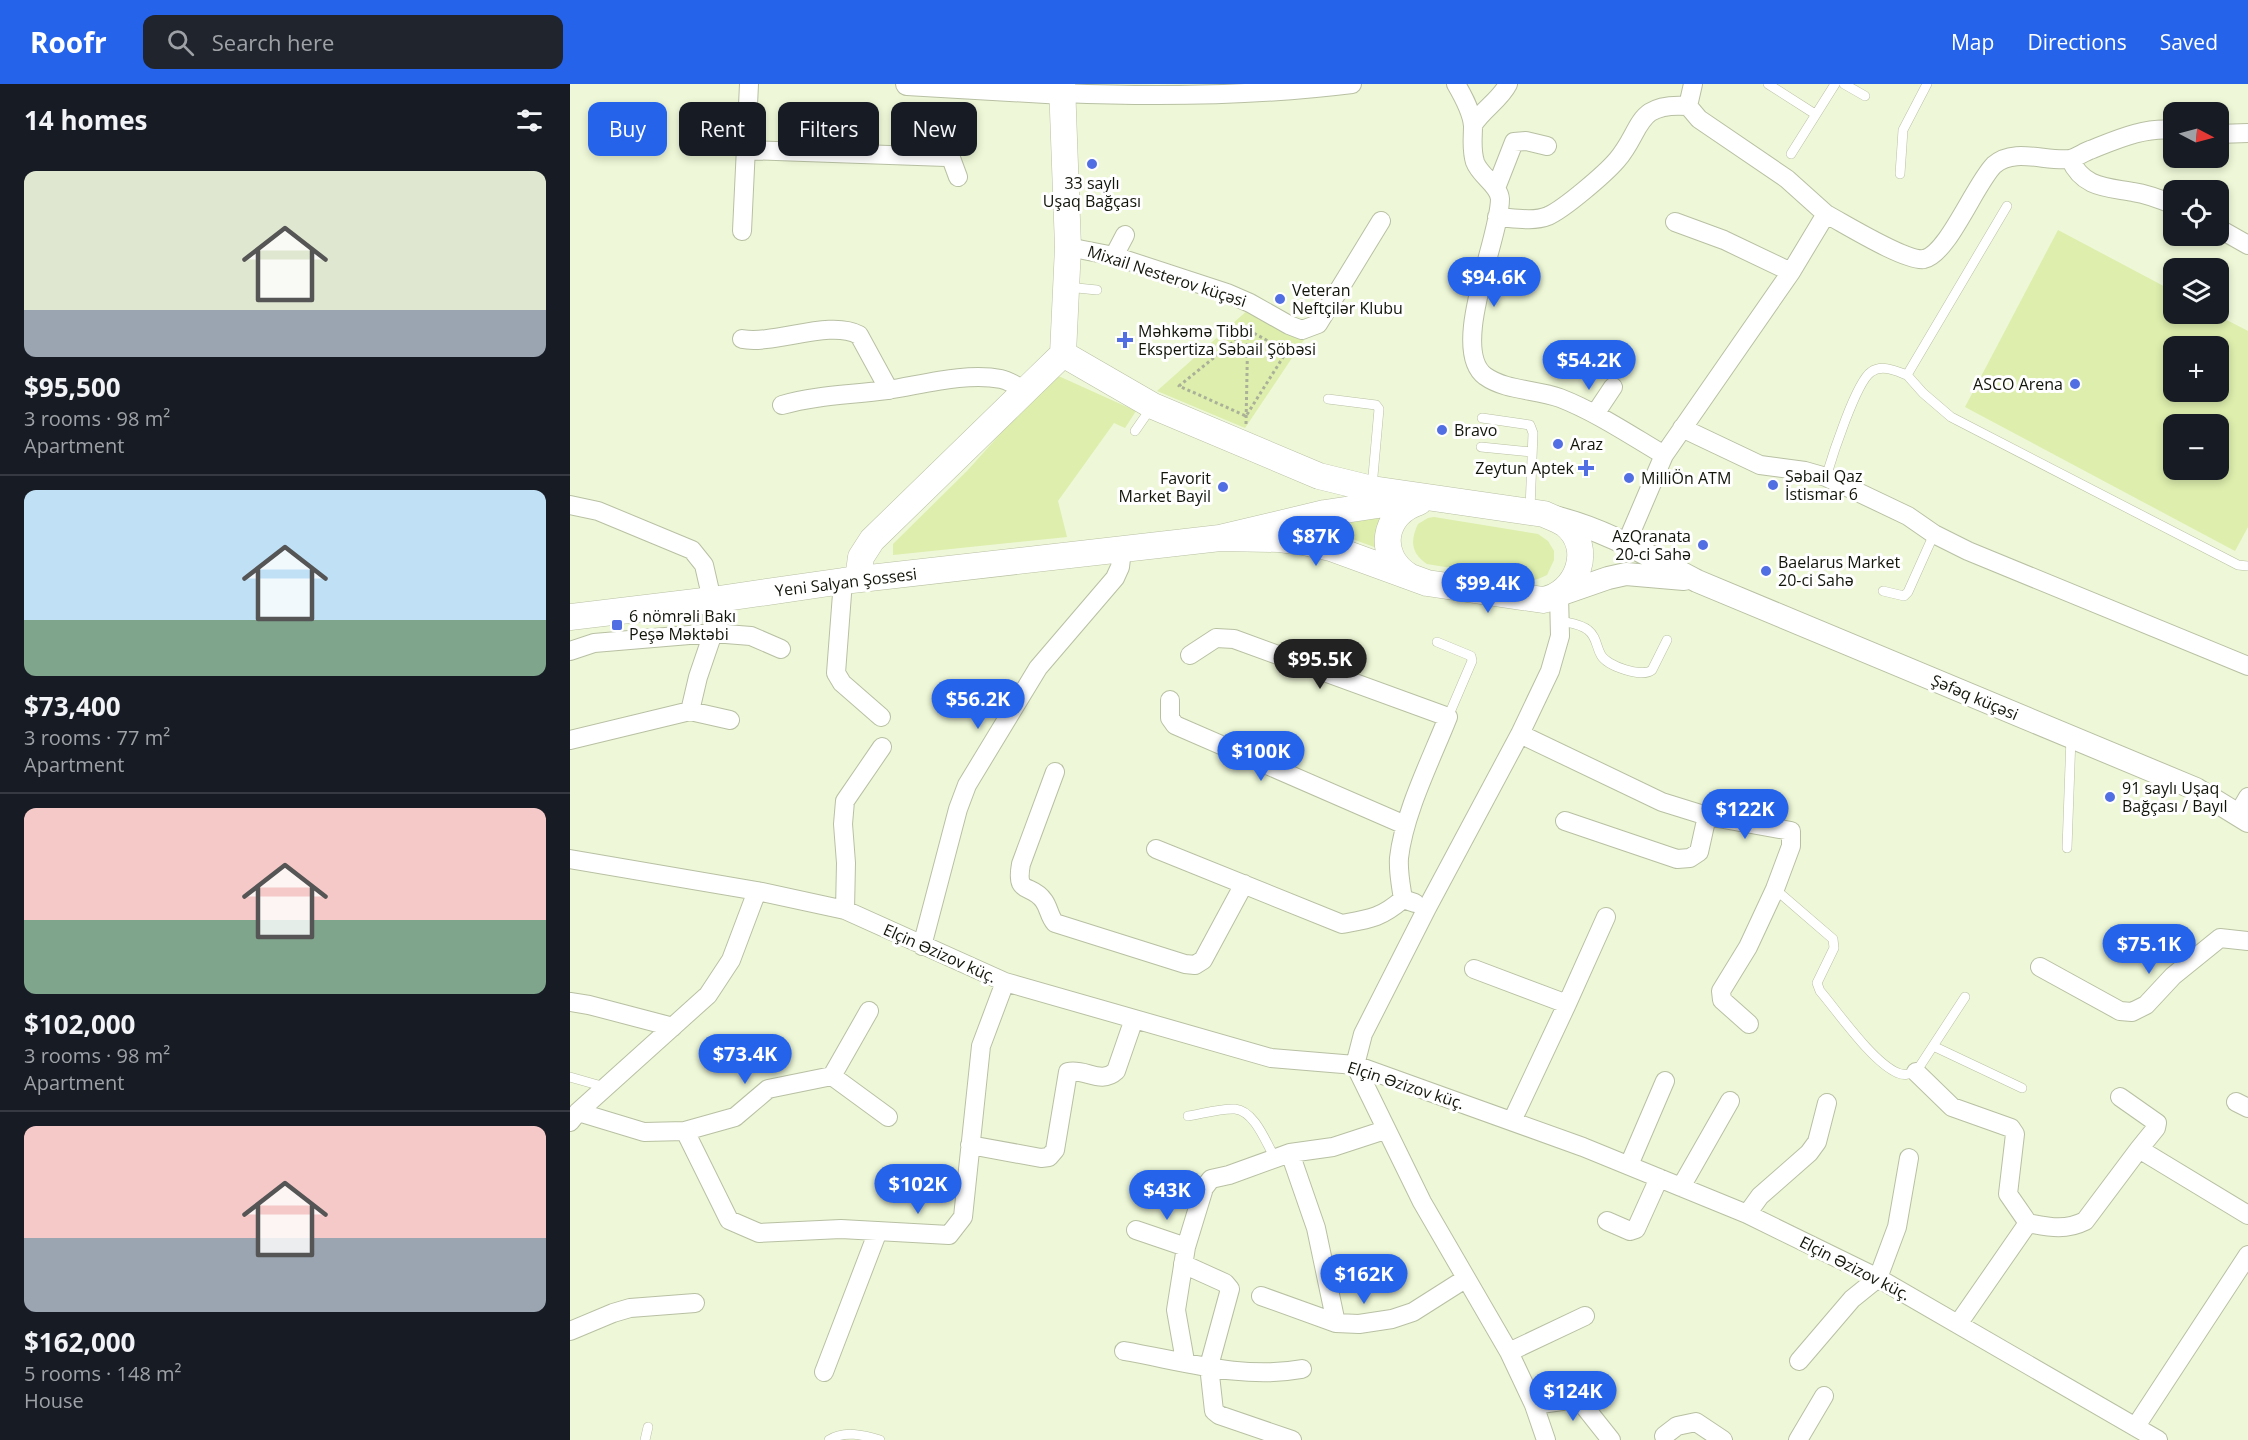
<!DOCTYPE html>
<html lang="en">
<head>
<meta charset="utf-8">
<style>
	body { margin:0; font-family:"Open Sans",sans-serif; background:#20242c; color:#f1f3f6; height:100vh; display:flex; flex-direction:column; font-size:22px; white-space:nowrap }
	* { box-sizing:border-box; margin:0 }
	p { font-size:20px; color:#9ea1a6 }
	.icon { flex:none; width:33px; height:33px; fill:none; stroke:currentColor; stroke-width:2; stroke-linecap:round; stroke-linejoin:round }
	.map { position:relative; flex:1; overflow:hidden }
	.side { display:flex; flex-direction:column; background:#171b24; width:570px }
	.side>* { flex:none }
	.guide { position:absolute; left:18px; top:18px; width:570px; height:54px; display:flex; gap:12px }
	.needle { width:39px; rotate:96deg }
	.tools { position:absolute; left:1593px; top:18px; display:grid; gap:12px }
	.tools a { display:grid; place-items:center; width:66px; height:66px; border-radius:12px; background:#171b24; box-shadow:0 3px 9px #0003; font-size:30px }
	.price { position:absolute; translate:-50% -51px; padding:0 14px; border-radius:21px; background:#2563eb; color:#fff; font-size:20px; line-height:39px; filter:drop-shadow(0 2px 3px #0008) }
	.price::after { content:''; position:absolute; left:50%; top:36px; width:18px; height:14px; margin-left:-9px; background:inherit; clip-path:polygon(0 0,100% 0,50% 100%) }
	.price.selected { background:#222; color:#fff }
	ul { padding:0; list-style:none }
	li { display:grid; align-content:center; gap:12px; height:318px; padding:0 24px }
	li+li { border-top:2px solid #363941 }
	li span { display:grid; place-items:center; height:186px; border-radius:12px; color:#555 }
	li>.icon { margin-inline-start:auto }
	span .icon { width:108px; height:108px; fill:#fffc; stroke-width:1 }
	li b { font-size:26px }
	h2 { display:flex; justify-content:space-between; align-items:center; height:72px; padding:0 24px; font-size:26px }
	.tag { padding:0 21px; border-radius:12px; background:#171b24; box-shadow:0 3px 9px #0003; font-size:21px; line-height:54px }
	.tag.selected { background:#2563eb; color:#fff }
	header { display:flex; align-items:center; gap:36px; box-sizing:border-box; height:84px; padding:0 30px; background:#2563eb; color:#fff }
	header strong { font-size:28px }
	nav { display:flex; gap:33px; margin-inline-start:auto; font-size:21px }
	.search { width:420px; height:54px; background:#20242c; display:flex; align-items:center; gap:15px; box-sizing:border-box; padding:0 21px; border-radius:12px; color:#9ea1a6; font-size:22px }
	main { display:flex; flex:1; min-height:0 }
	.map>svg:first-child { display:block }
	.green { fill:#ddeead; fill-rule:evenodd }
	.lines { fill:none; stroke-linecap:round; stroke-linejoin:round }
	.service-casing { stroke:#b8c0a3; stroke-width:10 }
	.minor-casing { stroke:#b8c0a3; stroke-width:20 }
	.tertiary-casing { stroke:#b8c0a3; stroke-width:24 }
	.secondary-casing { stroke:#b8c0a3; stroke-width:27 }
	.path { stroke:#aab198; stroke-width:3; stroke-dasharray:3 3; stroke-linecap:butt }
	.service { stroke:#fff; stroke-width:9 }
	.minor { stroke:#fff; stroke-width:18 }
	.tertiary { stroke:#fff; stroke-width:22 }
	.secondary { stroke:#fff; stroke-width:26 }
	.poi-dot { fill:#526ee3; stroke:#fff; stroke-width:2 }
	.labels { text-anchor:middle; stroke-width:6; stroke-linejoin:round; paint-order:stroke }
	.poi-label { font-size:16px; fill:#12150a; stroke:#fff; text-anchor:start }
	.street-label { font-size:16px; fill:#12150a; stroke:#fff }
</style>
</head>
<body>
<header>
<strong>Roofr</strong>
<div class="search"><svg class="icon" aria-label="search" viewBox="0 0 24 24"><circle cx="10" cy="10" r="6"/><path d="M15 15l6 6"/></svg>Search here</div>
<nav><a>Map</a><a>Directions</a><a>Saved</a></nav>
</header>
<main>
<section class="side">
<h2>14 homes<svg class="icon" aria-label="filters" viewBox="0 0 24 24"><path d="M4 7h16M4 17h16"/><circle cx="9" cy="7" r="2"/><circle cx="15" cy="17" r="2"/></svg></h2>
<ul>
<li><span style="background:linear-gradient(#dfe7d0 75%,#9aa5b1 0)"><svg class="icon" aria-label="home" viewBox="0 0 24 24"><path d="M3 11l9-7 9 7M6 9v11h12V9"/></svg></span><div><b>$95,500</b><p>3 rooms · 98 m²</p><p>Apartment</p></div></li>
<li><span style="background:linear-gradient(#bfe0f5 70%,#7fa58c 0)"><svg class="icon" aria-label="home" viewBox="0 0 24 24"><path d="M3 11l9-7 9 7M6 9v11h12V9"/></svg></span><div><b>$73,400</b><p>3 rooms · 77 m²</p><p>Apartment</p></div></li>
<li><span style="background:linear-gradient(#f6c9c9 60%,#7fa58c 0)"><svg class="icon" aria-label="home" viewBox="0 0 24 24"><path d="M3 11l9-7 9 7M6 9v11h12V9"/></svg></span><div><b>$102,000</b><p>3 rooms · 98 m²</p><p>Apartment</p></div></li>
<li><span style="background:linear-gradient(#f6c9c9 60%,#9aa5b1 0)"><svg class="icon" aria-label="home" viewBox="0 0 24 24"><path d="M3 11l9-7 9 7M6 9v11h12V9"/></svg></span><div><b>$162,000</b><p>5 rooms · 148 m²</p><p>House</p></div></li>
</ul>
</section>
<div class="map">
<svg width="1678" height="1356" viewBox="0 0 1678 1356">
	<rect width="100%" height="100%" fill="#eef7d7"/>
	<path class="green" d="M1488,146L1603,207L1604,230H1645L1678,247V443L1665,467L1395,323ZM1648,262V308H1604V262ZM1648,340V386H1604V340Z
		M679,225L734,256L675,344L587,307Z
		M484,290L566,327L555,344L544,339L488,417L497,453L323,471V460L397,387Z
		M811,433L807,464L752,444Z
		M864,433L968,450L978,457L984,467V476L977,491L968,495L960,497L857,480C841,469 840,457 848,440L858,434Z"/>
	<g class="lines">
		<g class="service-casing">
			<path id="service" d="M1198,0L1245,30
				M1274,0L1295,12
				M1221,70L1265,0
				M1330,90L1333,46L1357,0
				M1437,122L1337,291L1353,309L1381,333L1668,481L1678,482
				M497,203L527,206
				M758,315L806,321L809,325L802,403
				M912,334L960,341L963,349L960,425
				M565,347L581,324
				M911,363L962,368
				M1256,393C1262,373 1286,298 1301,288C1312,280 1326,287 1337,291
				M1313,507L1334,512L1338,508L1364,450
				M991,537C1000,539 1011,540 1018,546C1027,553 1026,563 1031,571C1037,582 1072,594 1082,586L1097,556
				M867,558L901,572L902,577L878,633
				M1497,764L1501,653
				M1205,805L1263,855L1264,864L1247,899L1250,907C1268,928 1303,979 1328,989C1335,992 1339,990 1346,988L1395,913
				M1363,962L1452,1004
				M0,993L35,1003
				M618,1032C631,1030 652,1024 665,1025C685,1027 696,1059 705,1074
				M75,1356L78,1343
				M259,1356C274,1346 294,1351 310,1356"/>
		</g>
		<g class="minor-casing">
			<path id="minor" d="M886,0C893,12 902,28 903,42C903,55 901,65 905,78C910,92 929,101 930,115C930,154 879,265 915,292C936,307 966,305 990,314C1026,328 1060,351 1094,371
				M1123,0L1118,22L1129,35L1217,95L1256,130
				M493,9C590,13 686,12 782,0
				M903,41C913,25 930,16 938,0
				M1648,50L1678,49
				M176,66L376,73L381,74L388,93
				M1500,75C1513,104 1536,103 1563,108C1577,110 1590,115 1604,121
				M926,104L944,58L956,57L977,62
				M927,133C944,134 963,138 978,132C994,125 1035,90 1047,76C1073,46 1064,18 1118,22
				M1105,138L1154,156L1221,188
				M1648,144L1678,161
				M172,147L179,0
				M498,163L544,172L657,209L680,219L719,241L732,246L748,240L811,137
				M544,172L555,151
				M172,255C205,261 260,235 289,251L319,306
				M212,321C247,311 281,311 317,306C351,301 396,288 431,295C440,297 447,302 455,307
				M1025,330L1043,303
				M1112,344L1190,381L1235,387L1256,393L1338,432L1364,450L1398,467L1678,582
				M0,421L28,427L122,466L134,481L142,516L143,549L128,593L120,627
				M1056,460L1094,371L1221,188L1256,130C1275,140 1336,178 1354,175C1378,170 1405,100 1424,81C1444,63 1476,78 1500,75C1506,74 1514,68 1520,66C1548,55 1574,43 1604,46
				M273,497L266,589L272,599L311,633
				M0,567L24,559L143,549L181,552L211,565
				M620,571L646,554L664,555L878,633C861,676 834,729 829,774C828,788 831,802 833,815
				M600,616V634L605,641L835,741
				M950,650L1092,718L1137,732L1221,747V762L1205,805L1178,863L1151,907L1152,916L1179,940
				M0,656L120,627L160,636
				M485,688L451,780C445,813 461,798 474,817C479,824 479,832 485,839L615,880L625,881L633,876L674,800
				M1668,730L1678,713
				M995,737L1107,775L1120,774L1129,768L1137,732
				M586,765L772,840C800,835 811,834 833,815L845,819
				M0,775L187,807L275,826L435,898L701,974L785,981L1013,1063L1177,1130L1308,1194L1588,1356
				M275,826L276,779L273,740L275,717L312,663
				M352,862L388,725L397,701L468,584L545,494L550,483L552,466
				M1470,883L1550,927L1562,928L1576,921L1603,892L1650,854L1678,857
				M904,885L997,920
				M0,918L19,921L103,943
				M1346,988L1382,1023L1441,1044L1445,1050L1438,1110L1458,1139C1479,1143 1495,1147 1515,1137L1569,1065
				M262,992L299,927
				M1550,1013L1587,1039L1586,1044L1569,1065L1678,1131
				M1666,1018L1678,1024
				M8,1028L74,1048L115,1047L165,1033L198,1005L262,992L318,1033
				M942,1037L997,920L1036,833
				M0,1038L8,1028L138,911L161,876L187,807
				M115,1047L159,1136L189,1149L271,1145L379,1151L393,1133L411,962L435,898
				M400,1061L471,1074L479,1073L485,1066L498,988C515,984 531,1001 546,987L564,935
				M720,1069L746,1144L766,1239
				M1059,1081L1095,997
				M1111,1103L1160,1017
				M1177,1130L1190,1112L1239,1069L1247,1058L1257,1019
				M1037,1137L1060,1147L1066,1145L1089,1094
				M566,1146L616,1163
				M613,1180L655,1199L660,1205L639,1282L644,1327L649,1331L722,1356
				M691,1212L766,1239L789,1240L822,1235L843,1228L895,1195
				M1388,1240L1458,1139
				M0,1247L43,1229L60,1224L125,1219
				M554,1267C613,1277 672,1296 732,1285
				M939,1268L1015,1232
				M615,1277L606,1226L616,1163L634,1104L641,1095L659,1091L720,1069L763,1063L815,1046
				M1229,1277L1282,1215L1308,1194L1327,1143L1339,1074
				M254,1288L308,1147
				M964,1321L999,1316L1010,1317L1041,1356
				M1566,1342L1678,1171
				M1094,1352L1107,1342L1126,1338L1153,1356
				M976,1356L964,1321L939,1268L852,1118L785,981L793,950L857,824L950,650L980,587L990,552L989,511
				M1228,1356L1254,1312"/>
		</g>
		<g class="tertiary-casing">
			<path id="tertiary" d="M337,0L493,9
				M984,433C1035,445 1081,473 1127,497L1626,705L1678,737
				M989,511L1038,494L1056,490L1114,495"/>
		</g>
		<g class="secondary-casing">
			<path id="secondary" d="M492,0L498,163L493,270
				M493,270L583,322L749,392L802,405L974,430C981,433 989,436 995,440C1025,464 1007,510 973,516L857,499L761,464L734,458L709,455L650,454
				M839,492C806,472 813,429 849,418
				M288,495L291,473L302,456L493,270
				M0,533L142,516L273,497L650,454L755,429L828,418"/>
		</g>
		<path class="path" d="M717,267L676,332L609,302L678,246L724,271
			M676,340L678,239"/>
		<use href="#service" class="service"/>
		<use href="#minor" class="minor"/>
		<use href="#tertiary" class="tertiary"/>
		<use href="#secondary" class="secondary"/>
	</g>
	<g class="poi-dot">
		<circle cx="522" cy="80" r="6"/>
		<circle cx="710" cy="215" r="6"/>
		<path d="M552 247h6v6h6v6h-6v6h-6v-6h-6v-6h6z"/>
		<circle cx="1505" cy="300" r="6"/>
		<circle cx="872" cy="346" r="6"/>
		<circle cx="988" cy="360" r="6"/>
		<path d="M1013 375h6v6h6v6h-6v6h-6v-6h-6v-6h6z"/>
		<circle cx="1059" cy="394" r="6"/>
		<circle cx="1203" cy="401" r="6"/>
		<circle cx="653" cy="403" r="6"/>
		<circle cx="1133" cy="461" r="6"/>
		<circle cx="1196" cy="487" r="6"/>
		<rect x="41" y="535" width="12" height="12" rx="3"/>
		<circle cx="1540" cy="713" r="6"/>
	</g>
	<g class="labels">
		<g class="poi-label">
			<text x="522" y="105" text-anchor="middle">33 saylı<tspan x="522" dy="18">Uşaq Bağçası</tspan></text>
			<text x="722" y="212">Veteran<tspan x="722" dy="18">Neftçilər Klubu</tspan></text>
			<text x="568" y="253">Məhkəmə Tibbi<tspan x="568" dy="18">Ekspertiza Səbail Şöbəsi</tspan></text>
			<text x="1493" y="306" text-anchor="end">ASCO Arena</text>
			<text x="884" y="352">Bravo</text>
			<text x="1000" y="366">Araz</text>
			<text x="1004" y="390" text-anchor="end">Zeytun Aptek</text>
			<text x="1215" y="398">Səbail Qaz<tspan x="1215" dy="18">İstismar 6</tspan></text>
			<text x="641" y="400" text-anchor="end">Favorit<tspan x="641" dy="18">Market Bayil</tspan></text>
			<text x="1071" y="400">MilliÖn ATM</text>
			<text x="1121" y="458" text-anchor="end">AzQranata<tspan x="1121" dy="18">20-ci Sahə</tspan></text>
			<text x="1208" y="484">Baelarus Market<tspan x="1208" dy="18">20-ci Sahə</tspan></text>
			<text x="59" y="538">6 nömrəli Bakı<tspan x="59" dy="18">Peşə Məktəbi</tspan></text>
			<text x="1552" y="710">91 saylı Uşaq<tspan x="1552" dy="18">Bağçası / Bayıl</tspan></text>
		</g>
		<g class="street-label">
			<text transform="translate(597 192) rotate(18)" y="6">Mixail Nesterov küçəsi</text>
			<text transform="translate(276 498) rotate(-7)" y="6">Yeni Salyan Şossesi</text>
			<text transform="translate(1405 613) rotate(23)" y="6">Şəfəq küçəsi</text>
			<text transform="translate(370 869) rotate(24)" y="6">Elçin Əzizov küç.</text>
			<text transform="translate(836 1001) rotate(18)" y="6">Elçin Əzizov küç.</text>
			<text transform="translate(1285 1184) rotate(27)" y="6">Elçin Əzizov küç.</text>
		</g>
	</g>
</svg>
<div class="tools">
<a><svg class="needle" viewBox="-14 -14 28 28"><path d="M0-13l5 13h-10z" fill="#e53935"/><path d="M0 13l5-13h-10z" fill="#9ea1a6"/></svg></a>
<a><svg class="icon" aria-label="locate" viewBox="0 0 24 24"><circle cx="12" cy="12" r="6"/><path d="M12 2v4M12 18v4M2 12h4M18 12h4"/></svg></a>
<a><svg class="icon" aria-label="layers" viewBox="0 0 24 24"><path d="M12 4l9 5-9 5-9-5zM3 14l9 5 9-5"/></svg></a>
<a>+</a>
<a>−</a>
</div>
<b class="price" style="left:924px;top:224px">$94.6K</b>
<b class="price" style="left:1019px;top:307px">$54.2K</b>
<b class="price" style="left:746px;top:483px">$87K</b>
<b class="price" style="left:918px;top:530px">$99.4K</b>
<b class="price selected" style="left:750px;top:606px">$95.5K</b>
<b class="price" style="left:408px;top:646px">$56.2K</b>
<b class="price" style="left:691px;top:698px">$100K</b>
<b class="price" style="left:1175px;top:756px">$122K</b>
<b class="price" style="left:1579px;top:891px">$75.1K</b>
<b class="price" style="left:175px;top:1001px">$73.4K</b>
<b class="price" style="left:348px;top:1131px">$102K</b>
<b class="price" style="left:597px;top:1137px">$43K</b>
<b class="price" style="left:794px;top:1221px">$162K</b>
<b class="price" style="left:1003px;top:1338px">$124K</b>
<div class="guide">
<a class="tag selected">Buy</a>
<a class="tag">Rent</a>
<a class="tag">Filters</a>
<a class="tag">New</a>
</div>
</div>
</main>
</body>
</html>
